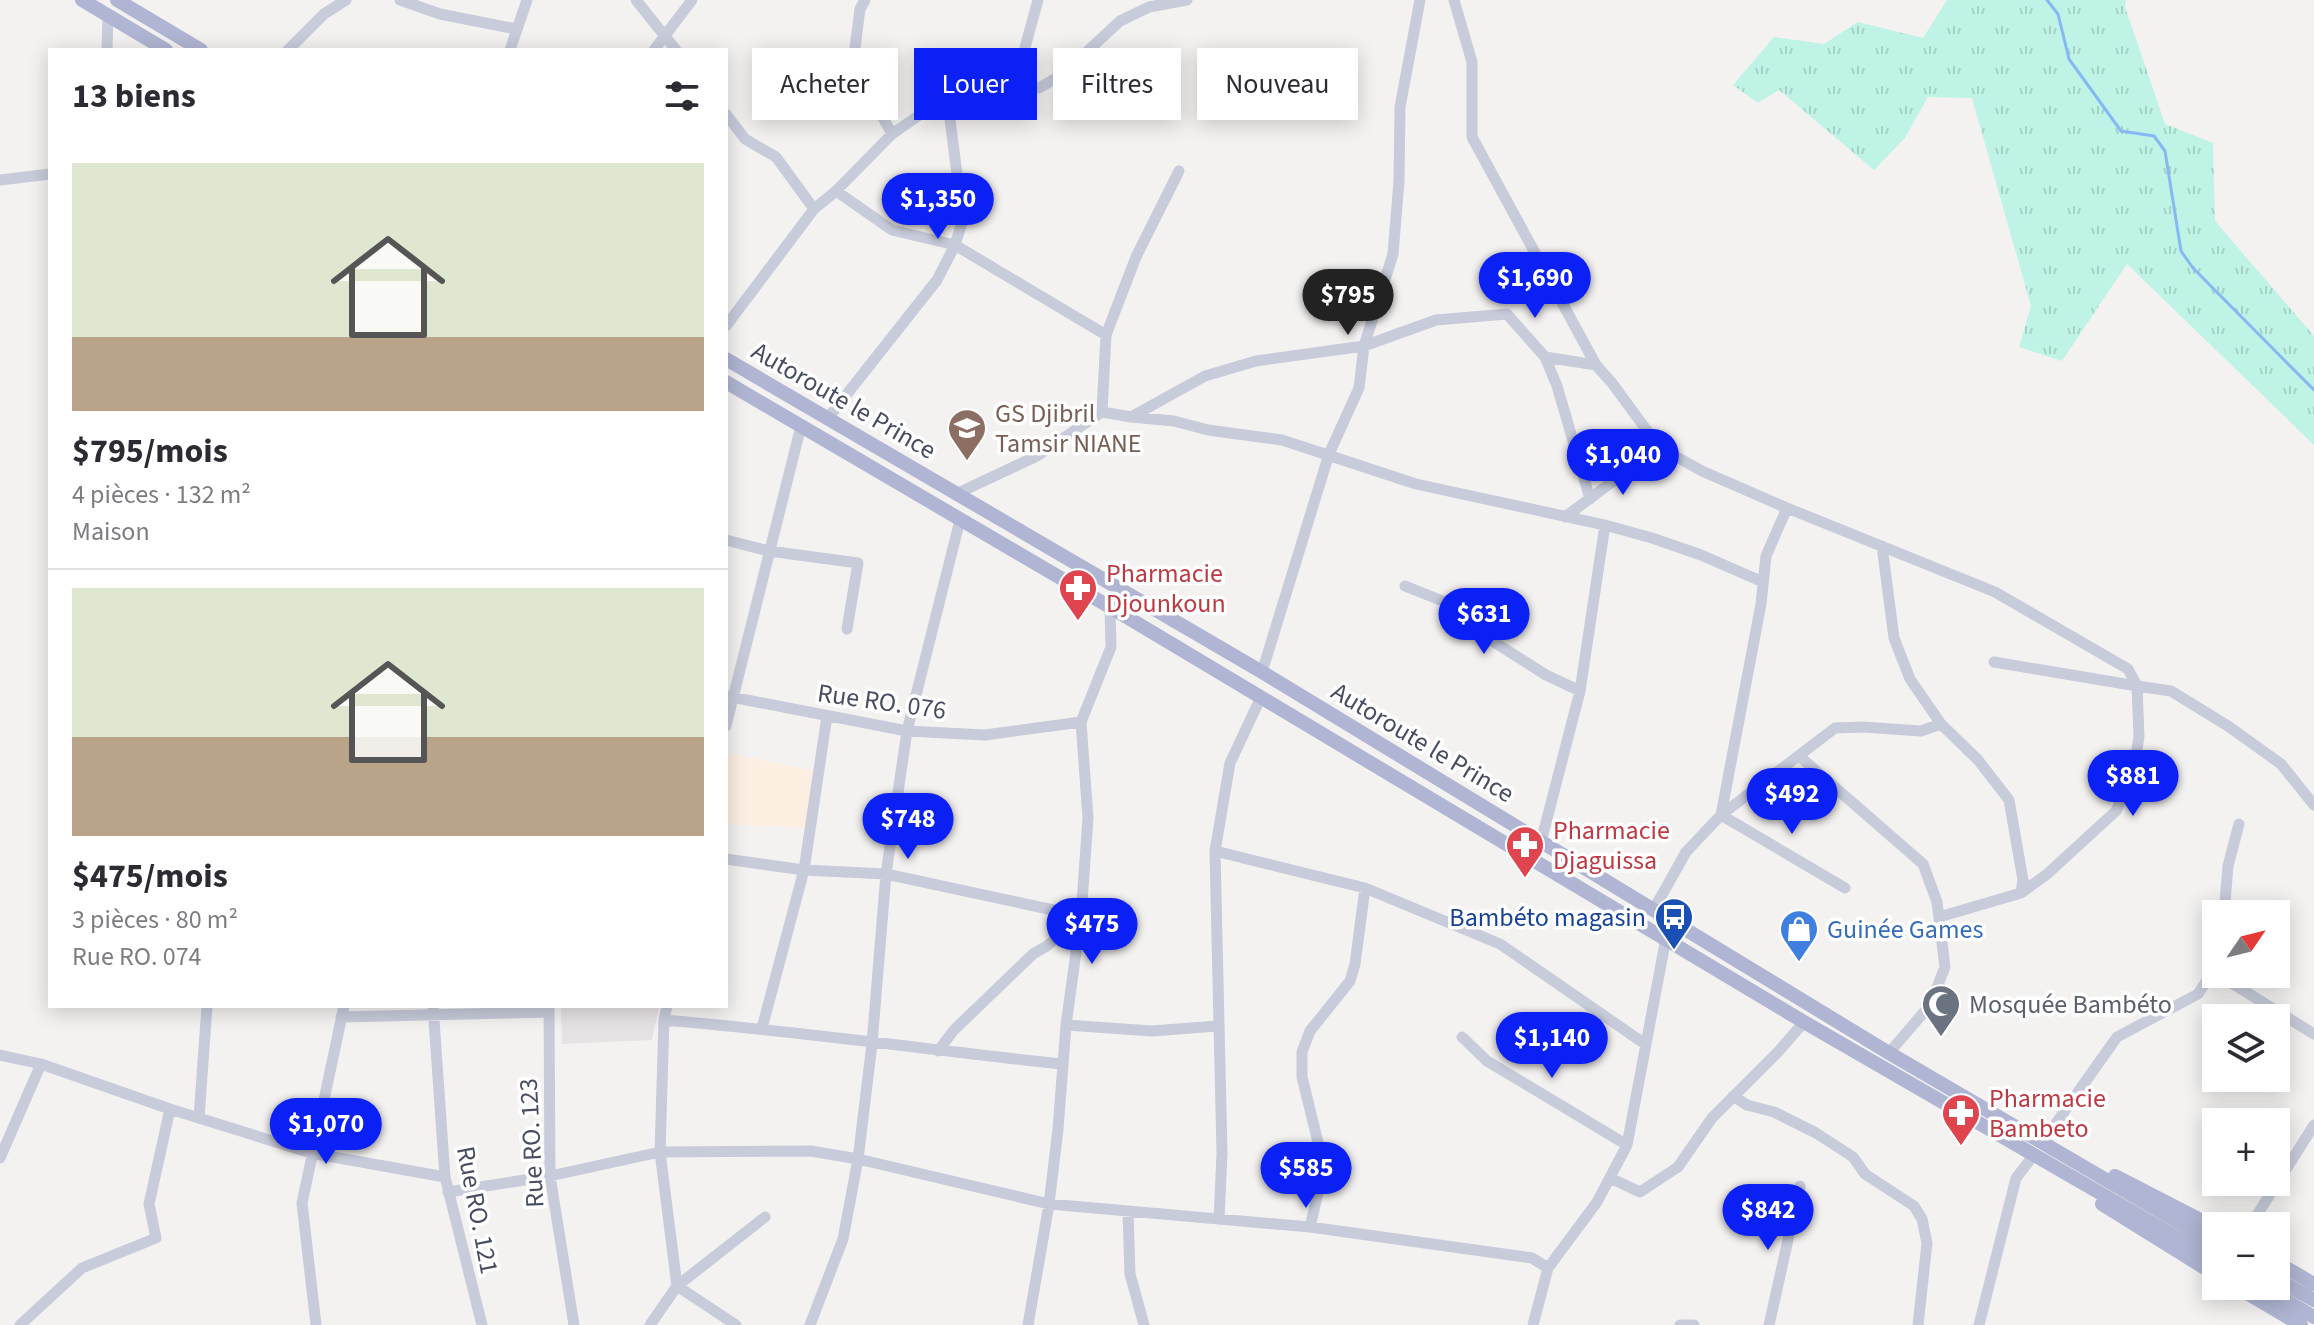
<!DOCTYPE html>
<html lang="fr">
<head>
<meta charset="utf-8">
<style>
	body { margin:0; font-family:"Source Sans 3",sans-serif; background:#f7f7f7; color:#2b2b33; height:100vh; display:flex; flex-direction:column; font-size:30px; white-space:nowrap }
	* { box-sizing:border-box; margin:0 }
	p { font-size:26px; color:#7c7c81 }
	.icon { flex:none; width:44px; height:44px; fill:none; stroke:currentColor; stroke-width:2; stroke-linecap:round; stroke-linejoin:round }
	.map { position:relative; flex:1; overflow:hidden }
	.sheet { position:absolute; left:48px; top:48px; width:680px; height:960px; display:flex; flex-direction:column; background:#fff; border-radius:0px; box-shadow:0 4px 20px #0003 }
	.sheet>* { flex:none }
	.guide { position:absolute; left:752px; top:48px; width:760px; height:72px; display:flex; gap:16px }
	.needle { width:52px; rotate:55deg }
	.controls { position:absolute; left:2202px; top:900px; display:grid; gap:16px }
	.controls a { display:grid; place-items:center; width:88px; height:88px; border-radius:0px; background:#fff; box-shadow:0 4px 20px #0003; font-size:40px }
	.price { position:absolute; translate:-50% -68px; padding:0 18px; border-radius:28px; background:#0a20f5; color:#fff; font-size:26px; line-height:52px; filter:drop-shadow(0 2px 4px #0008) }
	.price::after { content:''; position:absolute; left:50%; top:48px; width:24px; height:18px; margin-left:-12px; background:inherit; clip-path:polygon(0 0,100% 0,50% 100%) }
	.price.selected { background:#222; color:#fff }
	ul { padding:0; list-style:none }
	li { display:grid; align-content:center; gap:16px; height:424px; padding:0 24px }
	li+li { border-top:2px solid #e1e1e2 }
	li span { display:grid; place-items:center; height:248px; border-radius:0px; color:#555 }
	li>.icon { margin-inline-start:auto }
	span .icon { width:144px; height:144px; fill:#fffc; stroke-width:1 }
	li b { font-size:34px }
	h2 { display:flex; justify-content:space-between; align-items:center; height:96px; padding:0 24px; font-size:34px }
	.tag { padding:0 28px; border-radius:0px; background:#fff; box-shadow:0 4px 20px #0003; font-size:28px; line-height:72px }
	.tag.selected { background:#0a20f5; color:#fff }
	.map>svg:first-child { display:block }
	.education { fill:#e5e3e3 }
	.medical { fill:#fdeee2 }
	.grass { fill:url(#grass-tufts) }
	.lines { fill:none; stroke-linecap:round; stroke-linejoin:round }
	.stream { stroke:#88b8f4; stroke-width:3 }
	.minor { stroke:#c7cbda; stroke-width:11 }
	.major { stroke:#afb5d2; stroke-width:14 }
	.labels { text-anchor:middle; stroke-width:7; stroke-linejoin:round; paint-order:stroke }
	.street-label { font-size:26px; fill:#474c61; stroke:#fff }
	.education-label { font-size:26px; fill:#785e54; stroke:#fff; text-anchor:start }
	.health-label { font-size:26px; fill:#be3a42; stroke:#fff; text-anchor:start }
	.transit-label { font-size:26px; fill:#164399; stroke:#fff; text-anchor:end }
	.shop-label { font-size:26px; fill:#366cbe; stroke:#fff; text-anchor:start }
	.worship-label { font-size:26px; fill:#5b616d; stroke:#fff; text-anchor:start }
</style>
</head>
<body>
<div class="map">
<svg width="2314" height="1325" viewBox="0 0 2314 1325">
	<defs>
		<pattern id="grass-tufts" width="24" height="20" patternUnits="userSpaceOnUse" patternTransform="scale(2)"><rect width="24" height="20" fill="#bef3e5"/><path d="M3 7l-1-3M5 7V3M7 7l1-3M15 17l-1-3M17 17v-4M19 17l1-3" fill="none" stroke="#a5d2c7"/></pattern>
	</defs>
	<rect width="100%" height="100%" fill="#f4f2f1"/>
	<path class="education" d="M561,1006H659L652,1040L562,1044Z"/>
	<path class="medical" d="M729,753L815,771L806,828L726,824V756Z"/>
	<path class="grass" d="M1947,0H2126L2125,7L2165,124L2213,143L2215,221L2314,336V445L2127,264L2062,361L2019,347L2031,306L1972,98L1928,97L1905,138L1874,170L1779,90L1758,103L1733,85L1774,37L1824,44L1858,22L1923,38Z"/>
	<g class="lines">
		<path class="stream" d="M2047,0L2058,14L2069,59L2121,131L2154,136L2165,151L2181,251L2193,268L2314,390"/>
		<path class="minor" d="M400,0L440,14L516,29
			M636,0L676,50
			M865,0L860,9L853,63L892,134
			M1454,0L1472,62V137L1596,365
			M107,50L108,16
			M288,50L324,14L346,0
			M510,50L527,0
			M654,50L692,0
			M1015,84L1038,0
			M726,114L745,139L776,157L814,209
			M0,180L50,174
			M836,191L892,230L955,245L965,213V195L957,174L947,96
			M726,326L814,209L836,191L892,134L947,96L987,79L1039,88L1063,74L1120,21L1149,7L1187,0
			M1545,357L1596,365L1612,383L1659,447L1702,471L1787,508L1995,592L2128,669L2137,686L2171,691L2228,726L2281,764L2314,805
			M1102,412L1106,335L1136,257L1179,171
			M1132,417L1174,421L1208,430L1282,440L1416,484L1605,525L1652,538L1701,555L1763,582
			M828,418L937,280L955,245L1106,335
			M956,494L1037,456L1102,412L1131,417L1205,376L1256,361L1364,346L1436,320L1507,314L1545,357L1557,386L1590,499
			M1787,508L1766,556L1761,604L1721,815L1845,888
			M1565,517L1659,447
			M726,540L769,551L858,563L847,629
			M1405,586L1450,604L1464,623L1546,675L1580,691
			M1262,672L1329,454L1359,388L1364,346L1393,254L1399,181L1400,107L1420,0
			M726,696L907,731L985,735L1081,722
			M1941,724L1978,760L2009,800L2023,880L2021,893
			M726,726L801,426
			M1799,756L1923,864L1937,902L1945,967L1930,1005L1889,1053
			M1541,842L1580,691L1605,525
			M1215,851L1365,888L1500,944L1645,1044
			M726,859L804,870L886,874L1081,916
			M1654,909L1686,852L1721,815L1835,728L1863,727L1921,731L1941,724L1910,679L1894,638L1882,546
			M2224,914L2228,866L2239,824
			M1939,917L2021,893L2046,875L2116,811L2133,773L2139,737L2137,686L1994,662
			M2217,974L2314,1034
			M433,1006L445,1177L482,1325
			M549,1006L550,1176L574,1325
			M667,1006L664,1020L660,1152L677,1286L736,1325
			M341,1017L549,1012
			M664,1020C797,1031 929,1050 1062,1064
			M1066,1025L1152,1031L1217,1026
			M762,1028L804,870L827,716
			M1462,1037L1487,1061L1627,1145
			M938,1051L954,1030L1033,954L1047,946L1081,916
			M0,1055L41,1064L170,1109L311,1153L445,1177
			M1733,1096L1747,1105L1774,1112L1816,1133L1853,1157L1865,1174L1914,1206L1922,1219L1927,1243L1918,1325
			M199,1118L207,1006
			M2042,1143L2117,1037L2198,994L2213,971L2216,956
			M0,1158L41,1064
			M1610,1178L1640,1192L1678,1167L1712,1118L1778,1052L1804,1022
			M448,1192L550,1176L660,1152L811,1151L858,1159L1049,1204L1310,1227L1532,1258L1548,1268
			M1128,1213L1130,1274L1144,1325
			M1219,1220L1222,1153L1215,851L1230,763L1261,697
			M2250,1226L2314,1125
			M1310,1227L1324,1167L1302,1077V1052L1310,1031L1350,981L1355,964L1365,888
			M20,1325L82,1268L156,1238L149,1204L170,1109
			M316,1325L302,1203L344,1006
			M650,1325L677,1286L765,1217
			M810,1325L843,1239L858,1159L872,1044L886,874L907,731L960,520
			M1028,1325L1049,1204L1058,1129L1066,1025L1081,916L1088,818L1081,722L1111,647L1110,607
			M1533,1325L1548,1268L1597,1202L1627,1145L1666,938
			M1680,1325H1694
			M1769,1325L1800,1186
			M1979,1325L2016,1178L2033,1156"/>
		<path class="major" d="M82,0L166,50
			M117,0L201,50
			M726,359L1262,672L1889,1053L2216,1244
			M726,382L1110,607L1804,1022L2216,1260
			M2115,1176L2216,1228
			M2102,1204L2216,1275
			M2276,1262L2314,1284
			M2276,1279L2314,1300
			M2235,1286L2301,1325
			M2261,1286L2314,1317"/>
	</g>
	<defs>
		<g id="school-pin" transform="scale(2)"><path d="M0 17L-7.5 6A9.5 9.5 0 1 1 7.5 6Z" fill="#8d6e63" stroke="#fff"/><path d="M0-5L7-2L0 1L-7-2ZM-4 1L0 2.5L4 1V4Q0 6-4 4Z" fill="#fff"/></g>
		<g id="pharmacy-pin" transform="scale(2)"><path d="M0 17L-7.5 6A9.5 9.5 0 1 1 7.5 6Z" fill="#e0444e" stroke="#fff"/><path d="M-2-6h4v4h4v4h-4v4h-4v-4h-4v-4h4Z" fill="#fff"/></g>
		<g id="bus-pin" transform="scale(2)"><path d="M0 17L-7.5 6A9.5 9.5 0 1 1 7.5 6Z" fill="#1a4fb4" stroke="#fff"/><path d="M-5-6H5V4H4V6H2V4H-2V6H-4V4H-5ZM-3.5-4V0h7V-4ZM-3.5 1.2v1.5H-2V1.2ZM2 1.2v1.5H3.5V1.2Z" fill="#fff"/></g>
		<g id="shop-pin" transform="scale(2)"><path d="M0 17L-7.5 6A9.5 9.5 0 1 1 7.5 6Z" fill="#3f7fe0" stroke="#fff"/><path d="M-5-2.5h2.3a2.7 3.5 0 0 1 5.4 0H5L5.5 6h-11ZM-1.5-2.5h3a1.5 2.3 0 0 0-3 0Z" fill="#fff"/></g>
		<g id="mosque-pin" transform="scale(2)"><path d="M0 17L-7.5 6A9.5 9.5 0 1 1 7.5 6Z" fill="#6b7280" stroke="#fff"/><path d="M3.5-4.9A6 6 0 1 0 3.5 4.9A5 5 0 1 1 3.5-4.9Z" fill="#fff"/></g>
	</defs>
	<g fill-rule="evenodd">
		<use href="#school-pin" x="967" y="428"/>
		<use href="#pharmacy-pin" x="1078" y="588"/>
		<use href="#pharmacy-pin" x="1525" y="845"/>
		<use href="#bus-pin" x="1674" y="917"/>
		<use href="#shop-pin" x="1799" y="929"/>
		<use href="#mosque-pin" x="1941" y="1004"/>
		<use href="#pharmacy-pin" x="1961" y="1113"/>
	</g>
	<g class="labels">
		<g class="street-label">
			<text transform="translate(844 400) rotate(30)" y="9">Autoroute le Prince</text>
			<text transform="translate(882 701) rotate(8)" y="9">Rue RO. 076</text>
			<text transform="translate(1423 742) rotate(31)" y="9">Autoroute le Prince</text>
			<text transform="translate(531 1143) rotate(-93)" y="9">Rue RO. 123</text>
			<text transform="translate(478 1210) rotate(79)" y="9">Rue RO. 121</text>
		</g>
		<g class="education-label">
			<text x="995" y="422">GS Djibril<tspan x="995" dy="30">Tamsir NIANE</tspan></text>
		</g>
		<g class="health-label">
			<text x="1106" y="582">Pharmacie<tspan x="1106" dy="30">Djounkoun</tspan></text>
			<text x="1553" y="839">Pharmacie<tspan x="1553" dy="30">Djaguissa</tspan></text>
			<text x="1989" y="1107">Pharmacie<tspan x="1989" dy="30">Bambeto</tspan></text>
		</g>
		<g class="transit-label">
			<text x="1646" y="926">Bambéto magasin</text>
		</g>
		<g class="shop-label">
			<text x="1827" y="938">Guinée Games</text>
		</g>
		<g class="worship-label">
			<text x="1969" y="1013">Mosquée Bambéto</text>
		</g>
	</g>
</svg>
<div class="controls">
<a><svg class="needle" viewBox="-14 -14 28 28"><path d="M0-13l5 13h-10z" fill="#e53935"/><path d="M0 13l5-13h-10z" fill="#7c7c81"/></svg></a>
<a><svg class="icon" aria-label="layers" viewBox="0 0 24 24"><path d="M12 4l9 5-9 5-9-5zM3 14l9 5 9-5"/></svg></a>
<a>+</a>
<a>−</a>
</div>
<b class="price" style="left:938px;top:241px">$1,350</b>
<b class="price" style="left:1535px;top:320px">$1,690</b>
<b class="price selected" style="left:1348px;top:337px">$795</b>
<b class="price" style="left:1623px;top:497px">$1,040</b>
<b class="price" style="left:1484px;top:656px">$631</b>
<b class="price" style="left:2133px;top:818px">$881</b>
<b class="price" style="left:1792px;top:836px">$492</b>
<b class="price" style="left:908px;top:861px">$748</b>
<b class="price" style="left:1092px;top:966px">$475</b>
<b class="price" style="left:1552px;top:1080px">$1,140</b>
<b class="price" style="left:326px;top:1166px">$1,070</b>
<b class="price" style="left:1306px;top:1210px">$585</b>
<b class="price" style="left:1768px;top:1252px">$842</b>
<div class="guide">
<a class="tag">Acheter</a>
<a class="tag selected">Louer</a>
<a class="tag">Filtres</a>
<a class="tag">Nouveau</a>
</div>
<section class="sheet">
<h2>13 biens<svg class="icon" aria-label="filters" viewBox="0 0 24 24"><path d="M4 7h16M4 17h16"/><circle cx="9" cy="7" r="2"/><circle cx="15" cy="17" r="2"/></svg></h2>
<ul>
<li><span style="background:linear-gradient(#dfe7d0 70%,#b9a48a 0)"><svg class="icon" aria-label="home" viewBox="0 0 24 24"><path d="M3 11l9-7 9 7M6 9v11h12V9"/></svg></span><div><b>$795/mois</b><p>4 pièces · 132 m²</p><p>Maison</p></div></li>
<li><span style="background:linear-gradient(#dfe7d0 60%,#b9a48a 0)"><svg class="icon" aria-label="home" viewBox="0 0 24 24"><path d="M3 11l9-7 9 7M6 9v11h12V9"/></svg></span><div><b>$475/mois</b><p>3 pièces · 80 m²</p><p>Rue RO. 074</p></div></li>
</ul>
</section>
</div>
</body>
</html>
